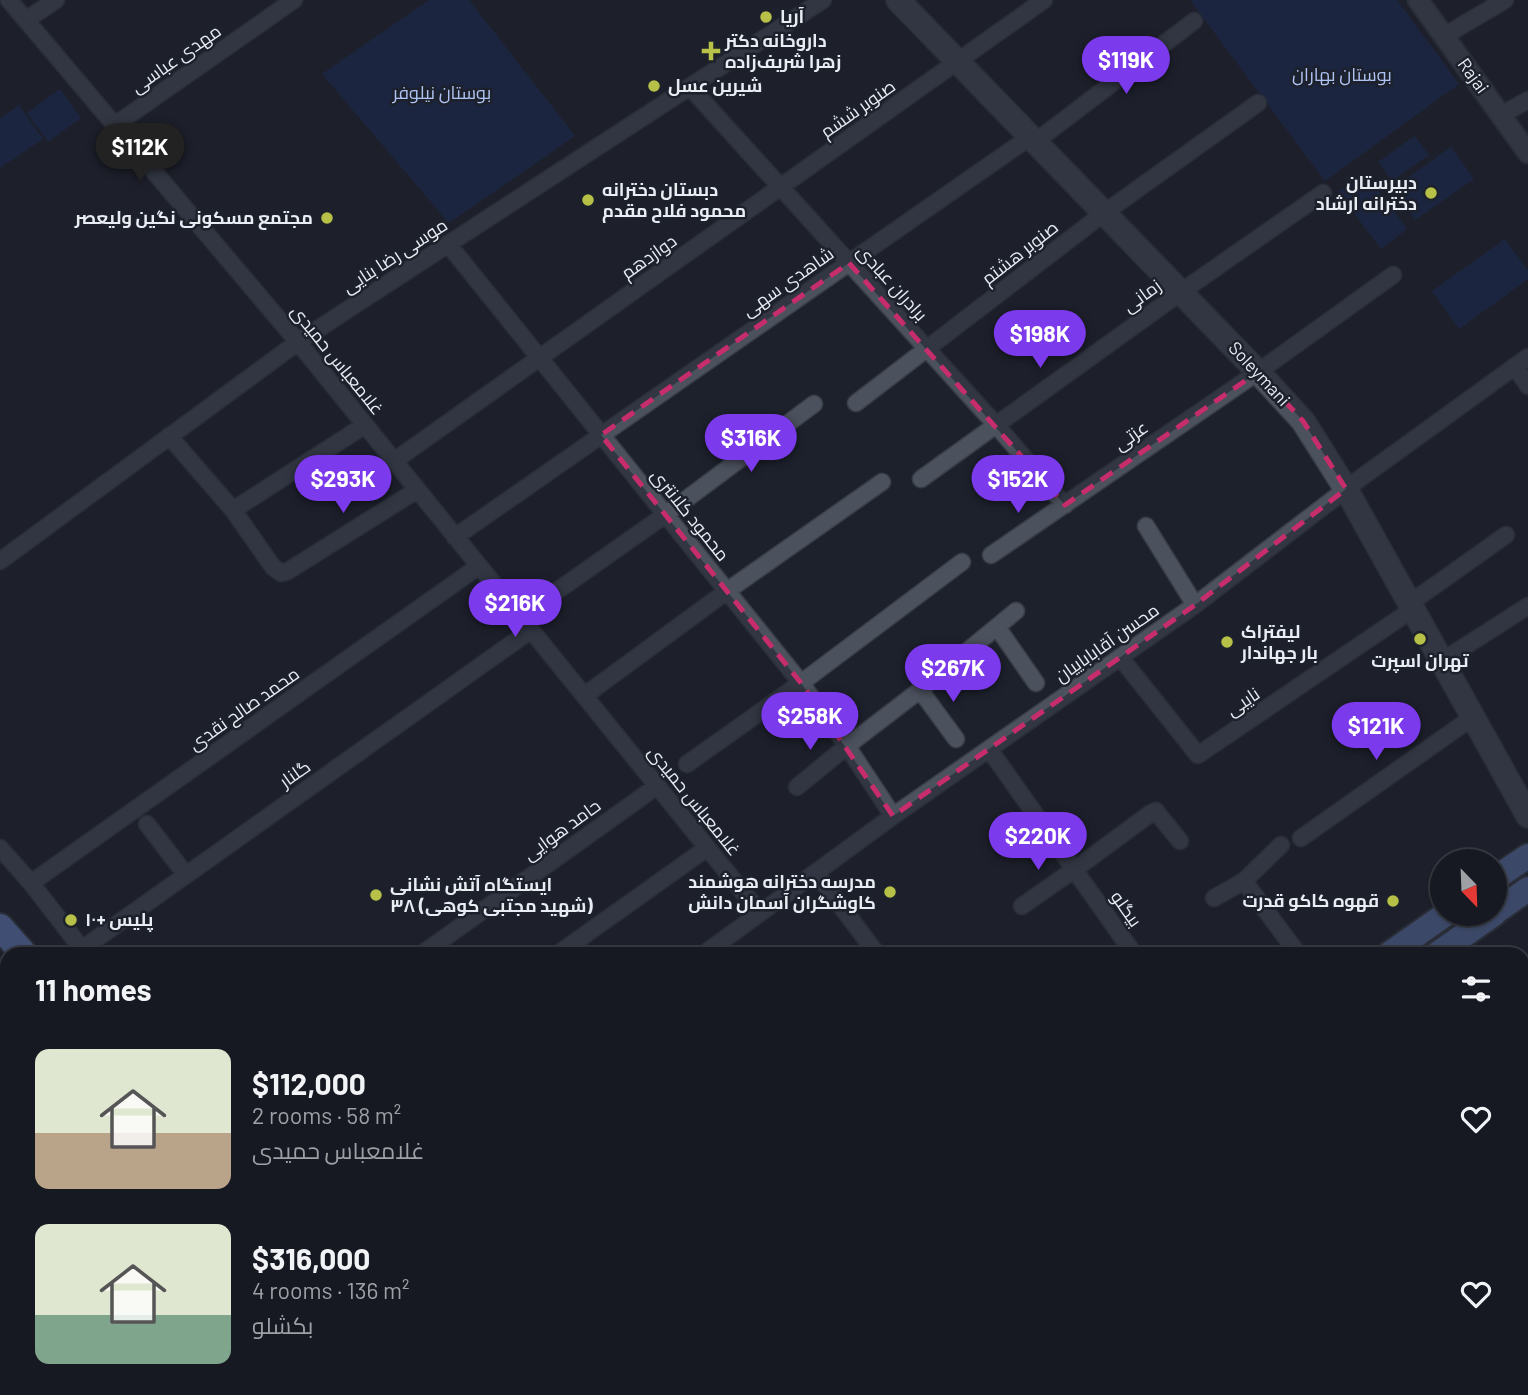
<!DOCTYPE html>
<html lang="en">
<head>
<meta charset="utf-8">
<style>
	body { margin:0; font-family:Barlow,Cairo,sans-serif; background:#23262e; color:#f1f3f6; height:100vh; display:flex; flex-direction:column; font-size:26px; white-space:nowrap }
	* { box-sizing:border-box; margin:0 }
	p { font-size:23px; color:#9ea0a5 }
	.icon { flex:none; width:38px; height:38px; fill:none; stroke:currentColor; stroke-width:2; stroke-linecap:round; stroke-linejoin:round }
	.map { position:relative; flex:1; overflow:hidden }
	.drawer { position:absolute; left:0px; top:947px; width:1530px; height:450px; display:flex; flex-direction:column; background:#161921; border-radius:21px 21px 0 0; box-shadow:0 2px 5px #0004,0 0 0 2px #35383f }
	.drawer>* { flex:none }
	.needle { width:46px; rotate:157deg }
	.buttons { position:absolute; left:1430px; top:849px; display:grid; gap:14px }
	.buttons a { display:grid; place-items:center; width:77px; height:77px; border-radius:50%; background:#161921; box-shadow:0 2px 5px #0004,0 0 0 2px #35383f; font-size:35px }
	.price { position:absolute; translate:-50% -60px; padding:0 16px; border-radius:24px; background:#7c3aed; color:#fff; font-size:23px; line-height:46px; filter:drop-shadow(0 2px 4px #0008) }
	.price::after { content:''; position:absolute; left:50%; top:42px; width:21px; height:16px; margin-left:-10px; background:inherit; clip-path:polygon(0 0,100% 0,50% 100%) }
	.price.active { background:#222; color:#fff }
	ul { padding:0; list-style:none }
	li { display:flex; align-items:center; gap:21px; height:175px; padding:0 35px }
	li span { display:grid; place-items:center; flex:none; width:196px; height:140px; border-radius:14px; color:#555 }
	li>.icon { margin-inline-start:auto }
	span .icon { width:84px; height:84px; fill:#fffc; stroke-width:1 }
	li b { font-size:30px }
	h2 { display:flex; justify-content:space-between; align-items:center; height:84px; padding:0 35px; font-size:30px }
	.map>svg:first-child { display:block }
	.green { fill:#1c2c58 }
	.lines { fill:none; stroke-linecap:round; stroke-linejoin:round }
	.service-casing { stroke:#383c45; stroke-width:11 }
	.minor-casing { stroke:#383c45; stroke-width:19 }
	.tertiary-casing { stroke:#383c45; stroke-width:23 }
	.secondary-casing { stroke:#383c45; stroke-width:26 }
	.primary-casing { stroke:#383c45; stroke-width:28 }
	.trunk-casing { stroke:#383c45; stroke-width:30 }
	.service { stroke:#4b515d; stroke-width:8 }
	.minor { stroke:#4b515d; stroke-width:16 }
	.tertiary { stroke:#4b515d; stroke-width:19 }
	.secondary { stroke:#4b515d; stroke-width:23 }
	.primary { stroke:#6279b0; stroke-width:24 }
	.trunk { stroke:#6a86cc; stroke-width:26 }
	.marked { fill:none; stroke:#c62d6a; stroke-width:5; stroke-dasharray:14 9; stroke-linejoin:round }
	.poi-dot { fill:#b8c147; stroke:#1d212c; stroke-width:2.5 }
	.labels { text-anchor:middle; stroke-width:5; stroke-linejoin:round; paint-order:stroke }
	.poi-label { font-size:18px; font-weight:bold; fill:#e8ecf3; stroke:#1d212c; text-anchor:start }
	.street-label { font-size:18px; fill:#e8ecf3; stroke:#1d212c }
	.park-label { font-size:18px; fill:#aec3f3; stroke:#1d212c }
</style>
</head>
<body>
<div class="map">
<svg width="1528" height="1395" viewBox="0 0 1528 1395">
	<rect width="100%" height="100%" fill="#1d212c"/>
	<path class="green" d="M429,0H469L575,136L449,223L322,74Z
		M1190,0H1397L1459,84L1325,181Z
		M60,89L81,118L48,142L27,113Z
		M19,105L43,139L0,168V118Z
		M1415,136L1429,155L1392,181L1378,162Z
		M1451,147L1474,179L1415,220L1393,188Z
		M1365,173L1407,229L1381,249L1338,192Z
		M1505,239L1528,271V279L1459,329L1432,291Z"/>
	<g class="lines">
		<g class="service-casing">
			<path id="service" d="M876,1390L881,1395"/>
		</g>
		<g class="minor-casing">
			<path id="minor" d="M9,0L298,342L760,913
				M26,20L56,0
				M1444,36L1505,0
				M690,87L996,425L1065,505
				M1501,115L1528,100
				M115,125L294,0
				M1035,142L1194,21
				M448,244L801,683L847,746L893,816
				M1515,366L1528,386
				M856,403L1104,213L1258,103
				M169,436L233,510L273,567L281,573L288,571L417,490
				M394,461L1044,0
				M921,479L1181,292L1323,193
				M233,510L365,425
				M1146,526L1195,605
				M455,537L1030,137
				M991,555L1258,372L1393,275
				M0,561L298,342L823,0
				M1410,603L1506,535
				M520,617L665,515L814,404
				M997,627L1036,683
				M1120,657L1198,755L1413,609
				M1442,661L1528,606
				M920,690L956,739
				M584,696L727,591L882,482
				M989,749L1134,954
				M687,764L801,683L962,562
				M797,787L847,746L920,690L1016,611
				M147,824L186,875
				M1301,838L1473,717
				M0,848L31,883L82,949L531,630
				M816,873L877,954
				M1244,881L1298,954
				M31,883L479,566
				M1214,898L1244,881L1281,845
				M1022,906L1075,869L1151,813L1156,811L1158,814L1180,841
				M422,954L657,786
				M558,954L707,848
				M704,954L893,816L1195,605L1362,477L1528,357
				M1522,978L1528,973
				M1522,1130L1528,1126
				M1522,1260L1528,1257
				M0,1265L7,1261
				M1522,1331L1528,1328"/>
		</g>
		<g class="tertiary-casing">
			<path id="tertiary" d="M1418,0L1528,153
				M1410,1390L1414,1395"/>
		</g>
		<g class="secondary-casing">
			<path id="secondary" d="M898,0L1258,372L1303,421L1346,489L1528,816"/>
		</g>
		<g class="primary-casing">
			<path id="primary" d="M1494,879L1528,856
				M1494,913L1528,889
				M1389,954L1446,914
				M1437,954L1494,914
				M455,1390L462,1395
				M750,1395L758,1390
				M805,1395L813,1390"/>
		</g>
		<g class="trunk-casing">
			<path id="trunk" d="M0,927L24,954
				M0,1041L7,1048
				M308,1390L313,1395
				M399,1390L404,1395"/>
		</g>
		<use href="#service" class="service"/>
		<use href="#minor" class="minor"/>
		<use href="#tertiary" class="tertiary"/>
		<use href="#secondary" class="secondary"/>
		<use href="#primary" class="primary"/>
		<use href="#trunk" class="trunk"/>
	</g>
	<path d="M0 0H1528V1395H0ZM849,263L1065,505L1258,372L1303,421L1346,489L1195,605L893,816L801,683L601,435Z" fill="#1d212c" fill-opacity=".55" fill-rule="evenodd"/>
	<path class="marked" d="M849,263L1065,505L1258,372L1303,421L1346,489L1195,605L893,816L801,683L601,435Z"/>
	<g class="poi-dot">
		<circle cx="766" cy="17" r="7"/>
		<path d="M707.5 40.5h7v7h7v7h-7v7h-7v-7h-7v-7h7z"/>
		<circle cx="654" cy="86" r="7"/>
		<circle cx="1431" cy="193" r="7"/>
		<circle cx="588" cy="200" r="7"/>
		<circle cx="327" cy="218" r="7"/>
		<circle cx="1420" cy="639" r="7"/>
		<circle cx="1227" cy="642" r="7"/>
		<circle cx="890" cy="892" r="7"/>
		<circle cx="376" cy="895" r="7"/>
		<circle cx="1393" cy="901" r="7"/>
		<circle cx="71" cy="920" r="7"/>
	</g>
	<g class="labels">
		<g class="poi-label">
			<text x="780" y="23">آریا</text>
			<text x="725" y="47">داروخانه دکتر<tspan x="725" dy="21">زهرا شریف‌زاده</tspan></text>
			<text x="668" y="92">شیرین عسل</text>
			<text x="1417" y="189" text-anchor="end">دبیرستان<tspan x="1417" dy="21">دخترانه ارشاد</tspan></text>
			<text x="602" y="196">دبستان دخترانه<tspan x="602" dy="21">محمود فلاح مقدم</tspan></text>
			<text x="313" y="224" text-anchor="end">مجتمع مسکونی نگین ولیعصر</text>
			<text x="1241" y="638">لیفتراک<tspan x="1241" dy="21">بار جهاندار</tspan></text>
			<text x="1420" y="667" text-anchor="middle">تهران اسپرت</text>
			<text x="876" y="888" text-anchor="end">مدرسه دخترانه هوشمند<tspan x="876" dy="21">کاوشگران آسمان دانش</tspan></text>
			<text x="390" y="891">ایستگاه آتش نشانی<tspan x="390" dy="21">۳۸ (شهید مجتبی کوهی)</tspan></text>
			<text x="1379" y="907" text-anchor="end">قهوه کاکو قدرت</text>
			<text x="85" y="926">پلیس +۱۰</text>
		</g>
		<g class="street-label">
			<text transform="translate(176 59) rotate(-35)" y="6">مهدی عباسی</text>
			<text transform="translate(1473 76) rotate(54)" y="6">Rajai</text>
			<text transform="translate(858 109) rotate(-35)" y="6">صنوبر ششم</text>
			<text transform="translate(1020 253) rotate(-38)" y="6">صنوبر هشتم</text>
			<text transform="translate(395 256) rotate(-33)" y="6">موسی رضا بنایی</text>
			<text transform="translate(649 257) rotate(-35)" y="6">دوازدهم</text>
			<text transform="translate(788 282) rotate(-35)" y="6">شاهدی سهی</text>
			<text transform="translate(892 283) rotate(48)" y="6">برادران عبادی</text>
			<text transform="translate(1142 296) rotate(-36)" y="6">زمانی</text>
			<text transform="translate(337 360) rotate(51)" y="6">غلامعباس حمیدی</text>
			<text transform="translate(1259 374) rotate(47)" y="6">Soleymani</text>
			<text transform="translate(1131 436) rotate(-35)" y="6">عزتی</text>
			<text transform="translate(690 515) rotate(51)" y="6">محمود کلانتری</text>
			<text transform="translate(1107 643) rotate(-35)" y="6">محسن آقاباباییان</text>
			<text transform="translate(1243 702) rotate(-34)" y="6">نایبی</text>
			<text transform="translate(244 709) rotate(-35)" y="6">محمد صالح نقدی</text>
			<text transform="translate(295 774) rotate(-35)" y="6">گلنار</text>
			<text transform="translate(694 801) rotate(51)" y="6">غلامعباس حمیدی</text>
			<text transform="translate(562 830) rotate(-36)" y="6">حامد هوایی</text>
			<text transform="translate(1126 909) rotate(55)" y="6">بیگلو</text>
		</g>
		<g class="park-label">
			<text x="1342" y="81">بوستان بهاران</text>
			<text x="442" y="99">بوستان نیلوفر</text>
		</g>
	</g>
</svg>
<div class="buttons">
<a><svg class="needle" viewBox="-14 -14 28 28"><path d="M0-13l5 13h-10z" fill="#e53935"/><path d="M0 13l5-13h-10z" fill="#9ea0a5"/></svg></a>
</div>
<b class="price" style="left:1126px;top:96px">$119K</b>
<b class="price active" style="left:140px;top:183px">$112K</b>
<b class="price" style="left:1040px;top:370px">$198K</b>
<b class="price" style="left:751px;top:474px">$316K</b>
<b class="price" style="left:343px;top:515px">$293K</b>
<b class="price" style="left:1018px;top:515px">$152K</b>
<b class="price" style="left:515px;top:639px">$216K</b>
<b class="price" style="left:953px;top:704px">$267K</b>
<b class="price" style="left:810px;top:752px">$258K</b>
<b class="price" style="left:1376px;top:762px">$121K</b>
<b class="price" style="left:1038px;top:872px">$220K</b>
<section class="drawer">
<h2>11 homes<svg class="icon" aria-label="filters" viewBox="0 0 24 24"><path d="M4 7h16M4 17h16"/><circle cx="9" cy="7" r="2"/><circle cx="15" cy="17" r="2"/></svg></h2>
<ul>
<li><span style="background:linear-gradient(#dfe7d0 60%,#b9a48a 0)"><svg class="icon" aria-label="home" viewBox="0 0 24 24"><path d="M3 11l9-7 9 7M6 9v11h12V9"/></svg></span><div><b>$112,000</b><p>2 rooms · 58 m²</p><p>غلامعباس حمیدی</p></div><svg class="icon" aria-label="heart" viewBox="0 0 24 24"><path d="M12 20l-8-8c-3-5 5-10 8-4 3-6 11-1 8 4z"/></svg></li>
<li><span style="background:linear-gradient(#dfe7d0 65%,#7fa58c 0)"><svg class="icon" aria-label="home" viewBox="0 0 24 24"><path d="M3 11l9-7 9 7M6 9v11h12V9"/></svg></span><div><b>$316,000</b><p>4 rooms · 136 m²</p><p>بکشلو</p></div><svg class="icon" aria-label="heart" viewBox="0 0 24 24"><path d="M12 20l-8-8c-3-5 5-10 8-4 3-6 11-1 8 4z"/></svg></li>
</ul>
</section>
</div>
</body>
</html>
